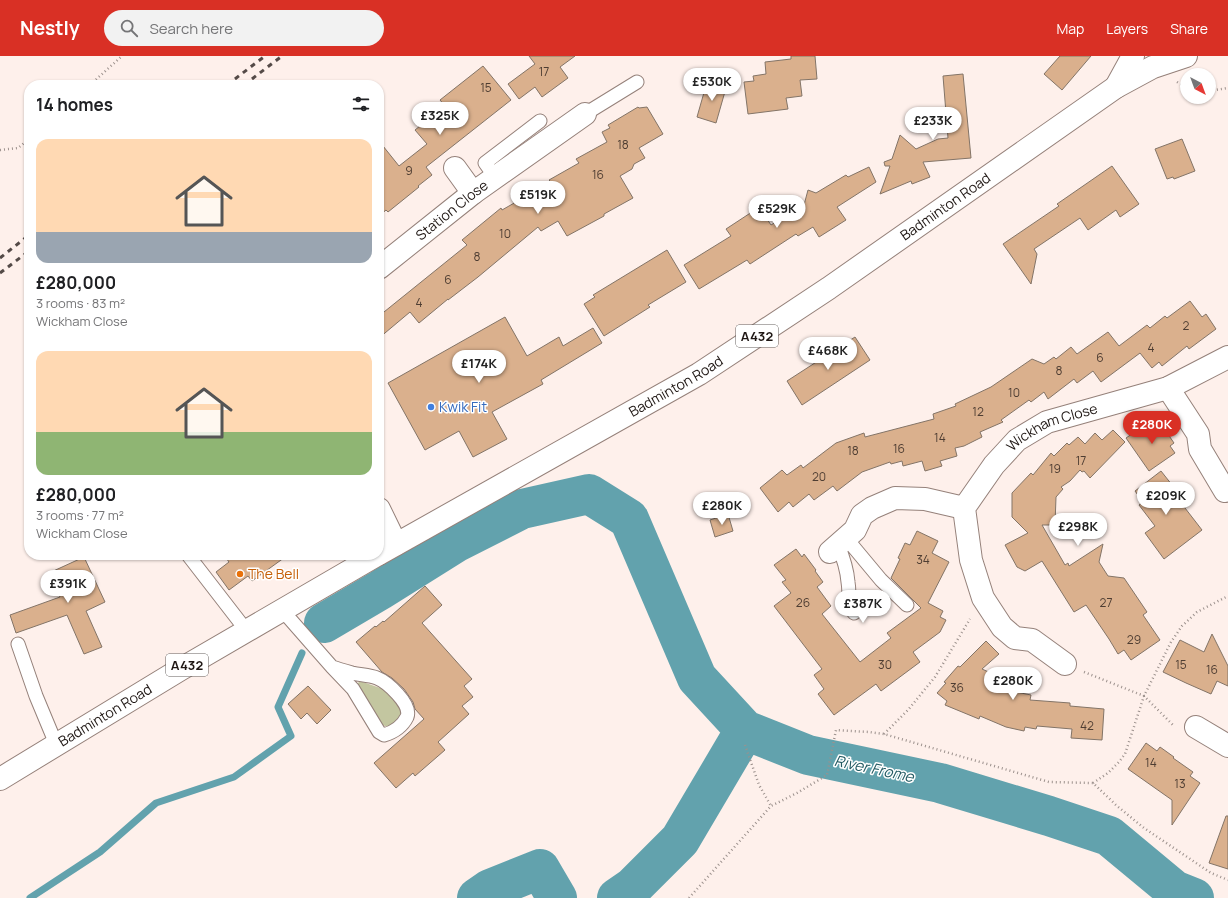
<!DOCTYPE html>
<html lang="en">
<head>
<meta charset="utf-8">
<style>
	body { margin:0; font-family:Manrope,sans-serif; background:#f2f2f2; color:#202124; height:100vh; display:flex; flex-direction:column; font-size:15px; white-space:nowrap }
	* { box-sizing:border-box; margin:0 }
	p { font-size:13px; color:#757577 }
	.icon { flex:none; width:22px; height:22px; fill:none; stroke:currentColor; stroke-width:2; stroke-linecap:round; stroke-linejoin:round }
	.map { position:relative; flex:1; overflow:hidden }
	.panel { position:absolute; left:24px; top:24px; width:360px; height:480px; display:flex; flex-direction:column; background:#fff; border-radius:16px; box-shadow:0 1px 3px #0004 }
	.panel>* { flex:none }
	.needle { width:26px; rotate:139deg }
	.buttons { position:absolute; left:1180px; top:12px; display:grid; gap:8px }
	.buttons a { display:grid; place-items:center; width:36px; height:36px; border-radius:50%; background:#fff; box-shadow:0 1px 3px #0004; font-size:20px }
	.price { position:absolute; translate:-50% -34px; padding:0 9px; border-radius:14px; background:#fff; color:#222; font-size:13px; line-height:26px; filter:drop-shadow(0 1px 2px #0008) }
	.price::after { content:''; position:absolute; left:50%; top:24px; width:12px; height:9px; margin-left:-6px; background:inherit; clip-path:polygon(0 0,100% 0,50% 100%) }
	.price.active { background:#d93025; color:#fff }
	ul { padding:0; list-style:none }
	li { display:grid; align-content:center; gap:8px; height:212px; padding:0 12px }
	li span { display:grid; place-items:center; height:124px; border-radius:12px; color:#555 }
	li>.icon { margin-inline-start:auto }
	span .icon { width:72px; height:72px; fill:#fffc; stroke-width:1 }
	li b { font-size:17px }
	h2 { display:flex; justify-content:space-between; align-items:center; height:48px; padding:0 12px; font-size:17px }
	header { display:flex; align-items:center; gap:24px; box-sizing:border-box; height:56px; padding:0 20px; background:#d93025; color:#fff }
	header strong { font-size:19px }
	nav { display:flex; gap:22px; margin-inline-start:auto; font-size:14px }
	.search { width:280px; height:36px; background:#f2f2f2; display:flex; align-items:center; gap:10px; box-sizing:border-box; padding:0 14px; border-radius:22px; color:#757577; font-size:15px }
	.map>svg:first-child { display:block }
	.green { fill:#c3c6a0 }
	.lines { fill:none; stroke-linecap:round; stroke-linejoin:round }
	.stream { stroke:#62a2ad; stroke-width:7 }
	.river { stroke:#62a2ad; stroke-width:40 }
	.building { fill:#dab08d; stroke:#837467 }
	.service-casing { stroke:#95817a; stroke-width:15 }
	.minor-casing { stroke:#95817a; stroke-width:24 }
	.primary-casing { stroke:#95817a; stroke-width:24 }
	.path { stroke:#9c918d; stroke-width:2.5; stroke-dasharray:1 3; stroke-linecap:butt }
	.service { stroke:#fff; stroke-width:13 }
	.minor { stroke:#fff; stroke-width:22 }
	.primary { stroke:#fff; stroke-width:22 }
	.rail { stroke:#544a47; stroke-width:3; stroke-dasharray:5 5; stroke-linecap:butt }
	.shop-dot { fill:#3f7fe0; stroke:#fff; stroke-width:1.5 }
	.food-dot { fill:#e8710a; stroke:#fff; stroke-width:1.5 }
	.labels { text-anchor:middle; stroke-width:3; stroke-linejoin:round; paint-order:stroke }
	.number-label { font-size:12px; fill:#4e3d32 }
	.shield { fill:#fff; stroke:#625d5a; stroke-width:1 }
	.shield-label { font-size:13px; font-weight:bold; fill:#1f1714 }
	.street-label { font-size:14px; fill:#1f1714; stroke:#fff }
	.shop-label { font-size:14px; fill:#366cbe; stroke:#fff; text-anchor:start }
	.food-label { font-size:14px; fill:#c56008; stroke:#fff; text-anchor:start }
	.water-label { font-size:15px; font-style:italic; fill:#245b63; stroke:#fff }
</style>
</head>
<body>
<header>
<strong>Nestly</strong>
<div class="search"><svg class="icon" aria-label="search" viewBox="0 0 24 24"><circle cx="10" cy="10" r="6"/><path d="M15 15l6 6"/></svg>Search here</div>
<nav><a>Map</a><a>Layers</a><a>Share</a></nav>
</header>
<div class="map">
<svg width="1228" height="842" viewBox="0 0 1228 842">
	<rect width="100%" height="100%" fill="#fef0eb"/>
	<path class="green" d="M360,625L386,634L403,654C400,666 392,674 379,668L357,630L358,627Z"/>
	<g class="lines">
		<path class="stream" d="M312,578L324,567
			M30,842L100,796L156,747L234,721L291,680L278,651L302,597"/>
		<path class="river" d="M324,567L380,534L455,487L522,453L589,438L629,463L697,622L745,674
			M477,842L490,833L540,813L557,842
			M617,842L633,831L680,784L745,674L808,699L940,727L1049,760L1109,780L1174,834L1194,842"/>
	</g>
	<path class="building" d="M529,0H575L560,11L568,22L542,41L535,31L519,43L508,28L535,8Z
		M791,0H815L817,23L800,24L802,40L786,42L788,53L748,58L744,26L754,25L753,20L766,18L765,6L791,3Z
		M1060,0H1091L1062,34L1044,18Z
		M483,10L511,44L426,111L432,119L418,130L419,131L388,156L386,154L379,160V85L399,110L427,88L415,74L445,50L440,44Z
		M963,18L971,102L923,106L930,121L912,128L911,125L880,138L890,110H885L884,106L892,103L900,79L916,93L938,83L948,82L943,20Z
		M707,26L726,32L716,67L697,61Z
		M638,51L639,52L647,51L663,78L639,92L645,102L634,108L632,113L620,120L633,142L604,158V160L567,180L558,165L541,175L538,171L478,221L448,244V243L419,267L410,256L379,282V260L467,189L462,184L501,152L502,154L551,126L549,124L579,107L576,103L607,86L602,76L610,72L608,69Z
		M1182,83L1195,115L1174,123L1173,121L1167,123L1155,93Z
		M1112,110L1139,148L1120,161L1116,154L1088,174L1080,162L1034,193L1037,198L1031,228L1003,188L1059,150L1057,148Z
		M869,111L876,126L837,151L846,164L819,181L813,171L798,180L796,178L750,208L747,204L699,233L684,209L731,180L726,173L758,152L764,161L765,160L771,169L804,149L808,134L816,137L846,119L848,121Z
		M667,194L686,226L648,249L650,251L604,280L584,248L595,241L593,239Z
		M1190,245L1202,261L1206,258L1216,273L1189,293L1187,290L1162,310L1159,306L1152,312L1140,297L1101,326L1093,315L1077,327L1074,323L1048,343L1044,336L1031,346L1029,344L1001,364L1003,366L980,376L982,381L964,390L955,392L957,400L940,405L942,410L925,415L922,405L903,410L902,405L891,408L890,406L862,416L837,435L833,430L814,444L809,438L793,451L789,446L778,456L760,432L782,414L787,419L801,409L803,412L836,387L864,377L865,381L934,363L933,358L956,350L955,348L991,331L1032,303L1044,308L1054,301L1056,303L1071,291L1077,298L1108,276L1119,290L1147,269L1150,272L1165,260L1167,262Z
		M505,261L527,300L559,281L563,290L593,272L602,287L541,324L543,328L492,356L507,383L473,401L459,375L425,394L388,327Z
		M855,281L870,304L802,349L787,325Z
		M1148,367L1152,374L1161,368L1174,387L1170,390L1175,397L1149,415L1126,382Z
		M1113,374L1125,386L1090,422L1084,415L1082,416L1080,414L1070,425L1061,431L1063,433L1056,441L1055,469H1042L1065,509L1068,507L1069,510L1103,488L1099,506L1108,520L1124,522L1147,556L1143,559L1160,584L1131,604L1124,594L1118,598L1109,583L1086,549L1074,556L1042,505L1025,515L1017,511L1005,489L1028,477L1012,461V437L1031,417L1033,419L1051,397L1054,400L1067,387L1069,389L1078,381L1085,388L1095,377L1102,384Z
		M1161,415L1176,434L1174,435L1185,452L1202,474L1164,503L1145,477L1155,470L1139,449L1143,446L1135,435Z
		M728,458L733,475L715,481L710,464Z
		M917,475L938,485L932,497L949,506L928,547L943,555L940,561L946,564L940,576L913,596L920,606L881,635L876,628L834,659L818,638L824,633L814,619L822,613L774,550L791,537L782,526L786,524L774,509L796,493L802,501L804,498L816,514L815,515L823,526L817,531L831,550L822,558L860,606L891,582L887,577L921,552L891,522L900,503L898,502L905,487L910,489Z
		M224,499H288L252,525L248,520L229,534L216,516L229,506Z
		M84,501L105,546L86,555L102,591L84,598L67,559L16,577L10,559L60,541L49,517Z
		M425,530L442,549L422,567L472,623L464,630L473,641L462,650L469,658L438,686L445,694L415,720L413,717L396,732L374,707L424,663L415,653L413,646L404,633L392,622L382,616L356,586L375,570L376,571L383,565L384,566Z
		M1212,578L1228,610V630L1217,625L1211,638L1186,627L1163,616L1180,584L1204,596Z
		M986,585L999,598L982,613L1019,630L1016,636L1031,639L1030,644L1070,647V650L1104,653L1102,684L1071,682L1072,673L1037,670L1036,673L1025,671L1024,675L1006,671L980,660L979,663L945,649L947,645L937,637L946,627L944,626L958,610L960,611Z
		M308,630L331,654L317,668L307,657L301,663L288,648Z
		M1146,687L1157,695L1160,691L1174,701L1173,702L1193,716L1190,720L1200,727L1172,769V744L1128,713Z
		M1226,760H1228V813L1209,807Z"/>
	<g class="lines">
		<g class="service-casing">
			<path id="service" d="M585,58L637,26
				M495,121L485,107L540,65
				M846,482L881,524L907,549
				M838,489C843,501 847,513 848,526C850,537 847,547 854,557
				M188,499L246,574
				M282,554L332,611L353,633L379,676L384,679C394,676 402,671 407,661C412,648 387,626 377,622C369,619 360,619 352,617C345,615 338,613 332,611
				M18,588L36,640L56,688"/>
		</g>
		<g class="minor-casing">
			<g id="minor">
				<path d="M455,112L473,137"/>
				<path id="s1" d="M379,212L473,137L585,58"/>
				<path d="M1168,332L1198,378L1200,393L1225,435"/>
				<path d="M379,453L396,488"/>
				<path d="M830,496L855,474L862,459L872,452L895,442L925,443L964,452"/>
				<path id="s2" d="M1065,608L1032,584L1015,582L1002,571L983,542L971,504L964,452L994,409L1017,384L1047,366L1168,332L1228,301"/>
				<path d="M1196,671L1228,690"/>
			</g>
		</g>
		<g class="primary-casing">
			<g id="primary">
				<path d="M1116,31L1133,0"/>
				<path id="s3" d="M379,498L699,318L829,232L1116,31L1153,11L1186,0"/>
				<path id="s4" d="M0,723L181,613L377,499"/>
			</g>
		</g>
		<path class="path" d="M1177,26L1187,32
			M90,29L122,0
			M1209,35L1228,32
			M0,94L18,92L29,83
			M1084,616L1144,640L1174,670
			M884,678L908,654L935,621L970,563
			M745,689L759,729L771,750
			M1093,727L1108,717L1119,706L1125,698L1144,640L1171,586L1182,570L1197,556L1228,540
			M689,842L771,750L797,737L827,719L836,674L869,676L884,678L1049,726L1093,727L1117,750L1144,772L1211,817L1228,824"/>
		<use href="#service" class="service"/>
		<use href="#minor" class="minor"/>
		<use href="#primary" class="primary"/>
		<path class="rail" d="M227,29L265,0
			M244,29L282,0
			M0,202L29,179
			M0,217L29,195"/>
	</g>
	<circle class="shop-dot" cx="431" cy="351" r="4"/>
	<circle class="food-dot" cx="240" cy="518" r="4"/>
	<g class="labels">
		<g class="number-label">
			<text x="544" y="20">17</text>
			<text x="486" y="36">15</text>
			<text x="623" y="93">18</text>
			<text x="409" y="119">9</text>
			<text x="598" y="123">16</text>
			<text x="505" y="182">10</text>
			<text x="477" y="205">8</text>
			<text x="448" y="228">6</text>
			<text x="419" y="251">4</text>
			<text x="1186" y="274">2</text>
			<text x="1151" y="296">4</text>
			<text x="1100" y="306">6</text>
			<text x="1059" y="319">8</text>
			<text x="1014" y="341">10</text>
			<text x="978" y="360">12</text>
			<text x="940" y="386">14</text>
			<text x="899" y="397">16</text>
			<text x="853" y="399">18</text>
			<text x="1081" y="409">17</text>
			<text x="1055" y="417">19</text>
			<text x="819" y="425">20</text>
			<text x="923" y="508">34</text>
			<text x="803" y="551">26</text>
			<text x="1106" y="551">27</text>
			<text x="1134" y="588">29</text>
			<text x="885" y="613">30</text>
			<text x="1181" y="613">15</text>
			<text x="1212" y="618">16</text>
			<text x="957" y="636">36</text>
			<text x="1087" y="674">42</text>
			<text x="1151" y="711">14</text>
			<text x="1180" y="732">13</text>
		</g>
		<g class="shield">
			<rect x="736" y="269" width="42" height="22" rx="3"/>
			<rect x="166" y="598" width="42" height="22" rx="3"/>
		</g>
		<g class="shield-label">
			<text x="757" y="285">A432</text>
			<text x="187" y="614">A432</text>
		</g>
		<g class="street-label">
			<text dy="5" stroke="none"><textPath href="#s3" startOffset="665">Badminton Road</textPath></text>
			<text dy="5" stroke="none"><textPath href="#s1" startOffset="93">Station Close</textPath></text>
			<text dy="5" stroke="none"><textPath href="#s3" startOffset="341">Badminton Road</textPath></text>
			<text dy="5" stroke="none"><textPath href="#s2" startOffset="326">Wickham Close</textPath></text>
			<text dy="5" stroke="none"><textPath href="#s4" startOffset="123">Badminton Road</textPath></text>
		</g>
		<g class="shop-label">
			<text x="439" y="356">Kwik Fit</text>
		</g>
		<g class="food-label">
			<text x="248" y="523">The Bell</text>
		</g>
		<g class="water-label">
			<text transform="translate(874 713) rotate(12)" y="5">River Frome</text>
		</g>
	</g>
</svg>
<div class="buttons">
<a><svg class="needle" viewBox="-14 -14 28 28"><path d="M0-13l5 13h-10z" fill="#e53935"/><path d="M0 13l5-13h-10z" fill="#757577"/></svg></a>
</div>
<b class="price" style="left:712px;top:46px">£530K</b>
<b class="price" style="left:440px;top:80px">£325K</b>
<b class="price" style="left:933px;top:85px">£233K</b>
<b class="price" style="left:538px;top:159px">£519K</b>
<b class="price" style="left:777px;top:173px">£529K</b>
<b class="price" style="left:828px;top:315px">£468K</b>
<b class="price" style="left:479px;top:328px">£174K</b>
<b class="price active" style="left:1152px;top:389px">£280K</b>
<b class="price" style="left:1166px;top:460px">£209K</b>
<b class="price" style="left:722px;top:470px">£280K</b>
<b class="price" style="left:1078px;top:491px">£298K</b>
<b class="price" style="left:68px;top:548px">£391K</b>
<b class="price" style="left:863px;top:568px">£387K</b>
<b class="price" style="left:1013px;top:645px">£280K</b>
<section class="panel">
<h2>14 homes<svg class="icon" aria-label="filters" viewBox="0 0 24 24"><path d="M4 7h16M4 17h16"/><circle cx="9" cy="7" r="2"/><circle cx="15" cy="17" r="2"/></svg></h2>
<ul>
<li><span style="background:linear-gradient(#ffd9b3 75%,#9aa5b1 0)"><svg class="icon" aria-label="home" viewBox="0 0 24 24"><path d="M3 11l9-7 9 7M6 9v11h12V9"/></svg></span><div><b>£280,000</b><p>3 rooms · 83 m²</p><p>Wickham Close</p></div></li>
<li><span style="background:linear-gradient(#ffd9b3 65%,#8fb573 0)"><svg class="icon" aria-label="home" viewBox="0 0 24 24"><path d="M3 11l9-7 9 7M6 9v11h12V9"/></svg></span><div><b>£280,000</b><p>3 rooms · 77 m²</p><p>Wickham Close</p></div></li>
</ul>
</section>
</div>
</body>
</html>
